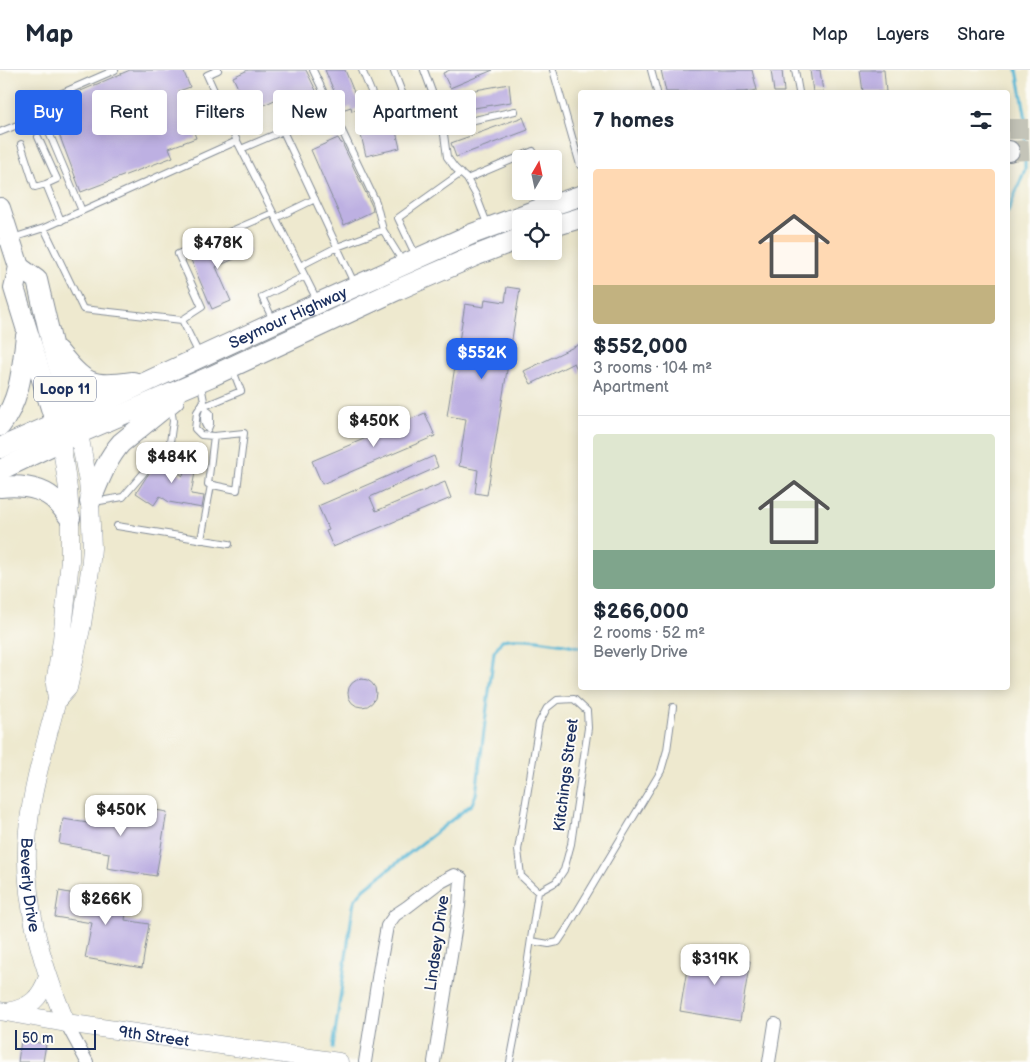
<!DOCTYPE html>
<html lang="en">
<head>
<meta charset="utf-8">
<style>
	body { margin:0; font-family:"Balsamiq Sans",sans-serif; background:#f2f2f3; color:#1f2937; height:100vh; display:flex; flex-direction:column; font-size:19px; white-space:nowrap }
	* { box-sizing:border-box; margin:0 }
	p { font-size:16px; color:#747a83 }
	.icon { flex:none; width:28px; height:28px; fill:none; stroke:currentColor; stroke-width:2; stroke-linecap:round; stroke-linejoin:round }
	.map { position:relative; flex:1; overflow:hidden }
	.drawer { position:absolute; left:578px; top:20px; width:432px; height:600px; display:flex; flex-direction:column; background:#fff; border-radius:5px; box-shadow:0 2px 12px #0003 }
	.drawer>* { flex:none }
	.top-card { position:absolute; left:15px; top:20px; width:475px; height:45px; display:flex; gap:10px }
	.needle { width:32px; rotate:9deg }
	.buttons { position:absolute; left:512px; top:80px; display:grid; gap:10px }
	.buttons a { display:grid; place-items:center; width:50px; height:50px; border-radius:5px; background:#fff; box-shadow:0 2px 12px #0003; font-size:25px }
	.scale { position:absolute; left:15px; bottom:12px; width:81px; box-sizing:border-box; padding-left:5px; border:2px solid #1b2f5e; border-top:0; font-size:14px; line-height:18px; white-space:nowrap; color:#1b2f5e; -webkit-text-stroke:4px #fdfcf7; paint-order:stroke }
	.price { position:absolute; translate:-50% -42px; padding:0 11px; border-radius:10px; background:#fff; color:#222; font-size:16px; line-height:32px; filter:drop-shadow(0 1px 2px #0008) }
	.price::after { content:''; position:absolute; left:50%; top:30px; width:15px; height:11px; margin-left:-8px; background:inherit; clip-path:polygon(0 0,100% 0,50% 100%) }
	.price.active { background:#2563eb; color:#fff }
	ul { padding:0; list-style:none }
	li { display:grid; align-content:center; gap:10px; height:265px; padding:0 15px }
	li+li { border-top:1px solid #e0e1e3 }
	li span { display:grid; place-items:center; height:155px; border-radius:5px; color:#555 }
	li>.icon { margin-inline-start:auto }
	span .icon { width:90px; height:90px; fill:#fffc; stroke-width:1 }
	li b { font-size:21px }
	h2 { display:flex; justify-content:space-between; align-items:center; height:60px; padding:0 15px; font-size:21px }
	.pill { padding:0 18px; border-radius:5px; background:#fff; box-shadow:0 2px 12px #0003; font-size:18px; line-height:45px }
	.pill.active { background:#2563eb; color:#fff }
	header { display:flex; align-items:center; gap:30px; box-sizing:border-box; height:70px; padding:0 25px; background:#fff; border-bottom:1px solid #e0e1e3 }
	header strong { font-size:24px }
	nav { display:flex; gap:28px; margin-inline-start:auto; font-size:18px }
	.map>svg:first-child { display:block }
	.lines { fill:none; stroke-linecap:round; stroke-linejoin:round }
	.stream { stroke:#59b8d7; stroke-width:3 }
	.building { fill:#bdb0e2 }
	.primary-tunnel { stroke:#c4c4b8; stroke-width:20; stroke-dasharray:20 10; stroke-linecap:butt }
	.lane-casing { stroke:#848c96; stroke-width:8 }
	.street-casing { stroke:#848c96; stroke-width:14 }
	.secondary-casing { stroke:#848c96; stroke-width:19 }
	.primary-casing { stroke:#848c96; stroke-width:22 }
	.lane { stroke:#fff; stroke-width:6 }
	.street { stroke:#fff; stroke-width:12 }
	.secondary { stroke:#fff; stroke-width:18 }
	.primary { stroke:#fff; stroke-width:20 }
	.labels { text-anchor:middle; stroke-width:4; stroke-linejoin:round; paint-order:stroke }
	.shield { fill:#fdfcf7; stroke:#5f6c8c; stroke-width:1 }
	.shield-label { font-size:15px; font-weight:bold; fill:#1b2f5e }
	.street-label { font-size:16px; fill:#1b2f5e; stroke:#fdfcf7 }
</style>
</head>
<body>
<header>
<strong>Map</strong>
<nav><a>Map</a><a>Layers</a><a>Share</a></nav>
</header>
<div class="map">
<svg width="1030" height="992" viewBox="0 0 1030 992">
	<rect width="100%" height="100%" fill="#fdfcf7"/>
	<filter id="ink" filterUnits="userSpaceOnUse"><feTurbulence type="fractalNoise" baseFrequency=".02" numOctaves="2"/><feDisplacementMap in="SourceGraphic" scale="10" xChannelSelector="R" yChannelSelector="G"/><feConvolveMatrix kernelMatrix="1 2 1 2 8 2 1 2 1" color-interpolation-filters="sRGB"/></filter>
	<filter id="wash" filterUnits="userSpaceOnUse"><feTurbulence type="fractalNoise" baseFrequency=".0096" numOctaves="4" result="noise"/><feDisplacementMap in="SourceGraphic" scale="20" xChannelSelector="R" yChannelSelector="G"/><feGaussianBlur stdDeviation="1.12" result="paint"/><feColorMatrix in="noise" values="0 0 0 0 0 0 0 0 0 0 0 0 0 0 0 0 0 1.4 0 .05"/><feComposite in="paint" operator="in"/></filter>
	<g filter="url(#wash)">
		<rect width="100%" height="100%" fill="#eee9cf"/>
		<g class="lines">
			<path class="stream" d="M1008,142L1025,99V43L1017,0
				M333,978L353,837L355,829L365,818L472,734L476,724L494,582L502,570C524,566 558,573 580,577"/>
		</g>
		<g id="blocks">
			<path class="building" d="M130,0H183L190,17L179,21L196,68L169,78L173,87L81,122L48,35Z
				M248,0H306L330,49L300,63L283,26L249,42L233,7Z
				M325,0H345L360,37L352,41L351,37L342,40Z
				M450,0H493L450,18L443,3Z
				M661,0H752L757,20L745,22H666Z
				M771,0H782L784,22H774Z
				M810,0H820L823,22H813Z
				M860,0H884L886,22H863Z
				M509,14L511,32L456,41L453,24Z
				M523,47L528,60L456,87L451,73Z
				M394,53L400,78L366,86L360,61Z
				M338,68L341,73H342L372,136L373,141L344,155L311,80Z
				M243,167L250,182L216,197L231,231L212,239L191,190Z
				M507,217L520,219L487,425L475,423L478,400L459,396L466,349L447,346L465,234L484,237L485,229L505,232Z
				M580,274V305L574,293L531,314L524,301Z
				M425,343L435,366L322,414L312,391Z
				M186,384L198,386L191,424L204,426L202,438L169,432L160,426L154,435L136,423L147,406L161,390L183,406Z
				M434,386L438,397L370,427L376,441L445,412L451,428L333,477L326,461L329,460L318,436Z
				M348 623a14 14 0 1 1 28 0a14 14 0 1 1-28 0Z
				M104,731L167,742L156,806L107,798L109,783L59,774L63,749L100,755Z
				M88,818L129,825L125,850L149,854L142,898L85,888L92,853L55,847L59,821L86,826Z
				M690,881L750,891L740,951L680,941Z
				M21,970L46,974L43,992H18Z"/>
		</g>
	</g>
	<g filter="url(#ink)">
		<use href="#blocks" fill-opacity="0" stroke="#848c96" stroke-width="1"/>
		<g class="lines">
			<path class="primary-tunnel" d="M1008,59H1030
				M1009,81L1030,80"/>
			<g class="lane-casing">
				<path id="lane" d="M218,0L207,5L237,71
					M313,0L376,132L383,160
					M362,0L373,26
					M424,0L442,49L447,87L455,98L467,109L476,125L488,156
					M553,0L580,95
					M651,0L657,22
					M795,0L799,22
					M394,2L414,53L430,55L442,49
					M443,57L515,41
					M0,62L42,45
					M38,67L57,109L46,114L61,151
					M21,74L35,117L46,114
					M241,79L283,61L354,213
					M467,109L533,81
					M82,141L37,34L115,0
					M276,148L315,129
					M0,172L44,158
					M416,186L398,148L461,103
					M300,196L337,177L383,160L403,192
					M182,250L202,237L178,184L273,143
					M273,250L262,227L305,206
					M200,286L182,250L83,239L44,158L237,71L318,232
					M201,315L204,331L197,342L195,359L201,365L214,366L244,363L237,420L208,414L214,366
					M204,333L206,340C203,347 203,353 208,359L210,354V343L206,340
					M205,336L241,321L232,298
					M94,432L123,427L170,372L173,351L171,337
					M117,456L229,474
					M201,470L211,415
					M574,629L587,641L588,658L571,774L564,800L556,812L538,822L521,806L518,780L539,653L547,638L557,630Z
					M531,871L549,874L558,872L566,860L661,701L667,680L673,637
					M510,992L522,929L538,822"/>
			</g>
			<g class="street-casing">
				<path id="street" d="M66,953L87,992
					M365,992L380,895L387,856L395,845L407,837L437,814L454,805L461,808L459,836L434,992
					M769,992L775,954"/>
			</g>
			<g class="secondary-casing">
				<g id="secondary">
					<path id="s1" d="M61,371L68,419L70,448V490L62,570L55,614L57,630C46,673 32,716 28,760C22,828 40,890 66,953"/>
					<path d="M57,630L68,618L82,554L90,500L92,478L90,432L88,412L79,364"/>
					<path id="s2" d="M0,941L66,953L339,992"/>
					<path d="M8,942C31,937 40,929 48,907"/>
				</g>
			</g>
			<g class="primary-casing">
				<g id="primary">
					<path d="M1008,81H1009"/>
					<path d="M0,138L19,197L14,218L59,364"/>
					<path d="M554,156L580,148"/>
					<path d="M19,197L37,210L52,274L77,358"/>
					<path d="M58,281C85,314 90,318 133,312"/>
					<path d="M0,356C21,329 22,298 26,266"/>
					<path id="s3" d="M0,378L73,346L274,253L472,164L531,142L580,126"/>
					<path d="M0,400L61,371L212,306L397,220L477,185L521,168"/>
					<path d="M0,417C20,415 42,416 57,432C62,437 66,443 70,448"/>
					<path d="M90,432C99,411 106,390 121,373L174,330"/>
				</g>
			</g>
			<use href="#lane" class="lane"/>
			<use href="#street" class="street"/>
			<use href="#secondary" class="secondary"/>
			<use href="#primary" class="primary"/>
		</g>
	</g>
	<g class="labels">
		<rect class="shield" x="34" y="306.5" width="62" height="25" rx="4"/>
		<g class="shield-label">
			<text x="65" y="324">Loop 11</text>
		</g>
		<g class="street-label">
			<text dy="6" stroke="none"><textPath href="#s3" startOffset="316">Seymour Highway</textPath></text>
			<text transform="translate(565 705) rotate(-83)" y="6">Kitchings Street</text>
			<text dy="6" stroke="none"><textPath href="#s1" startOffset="449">Beverly Drive</textPath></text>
			<text transform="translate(436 873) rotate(-82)" y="6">Lindsey Drive</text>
			<text dy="6" stroke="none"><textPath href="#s2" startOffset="156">9th Street</textPath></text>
		</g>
	</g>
</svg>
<div class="buttons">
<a><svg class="needle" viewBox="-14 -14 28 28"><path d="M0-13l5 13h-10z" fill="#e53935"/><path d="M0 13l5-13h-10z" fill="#747a83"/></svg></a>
<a><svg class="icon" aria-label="locate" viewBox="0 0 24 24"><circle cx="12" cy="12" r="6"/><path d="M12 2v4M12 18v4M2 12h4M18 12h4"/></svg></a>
</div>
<div class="scale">50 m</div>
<b class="price" style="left:218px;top:200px">$478K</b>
<b class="price active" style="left:482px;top:310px">$552K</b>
<b class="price" style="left:374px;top:378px">$450K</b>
<b class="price" style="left:172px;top:414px">$484K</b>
<b class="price" style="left:121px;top:767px">$450K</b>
<b class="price" style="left:106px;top:856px">$266K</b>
<b class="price" style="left:715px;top:916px">$319K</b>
<div class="top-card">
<a class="pill active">Buy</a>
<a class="pill">Rent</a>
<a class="pill">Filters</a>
<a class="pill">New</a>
<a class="pill">Apartment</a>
</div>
<section class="drawer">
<h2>7 homes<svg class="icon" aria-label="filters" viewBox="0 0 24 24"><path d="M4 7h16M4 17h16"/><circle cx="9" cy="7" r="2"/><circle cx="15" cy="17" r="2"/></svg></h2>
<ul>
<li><span style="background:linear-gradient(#ffd9b3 75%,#c2b280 0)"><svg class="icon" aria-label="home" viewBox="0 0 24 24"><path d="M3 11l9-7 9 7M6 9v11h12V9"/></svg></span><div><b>$552,000</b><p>3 rooms · 104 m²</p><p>Apartment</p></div></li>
<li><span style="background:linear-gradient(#dfe7d0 75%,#7fa58c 0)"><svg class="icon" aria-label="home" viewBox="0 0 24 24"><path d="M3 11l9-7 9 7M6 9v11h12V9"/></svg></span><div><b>$266,000</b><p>2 rooms · 52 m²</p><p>Beverly Drive</p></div></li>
</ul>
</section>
</div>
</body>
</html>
